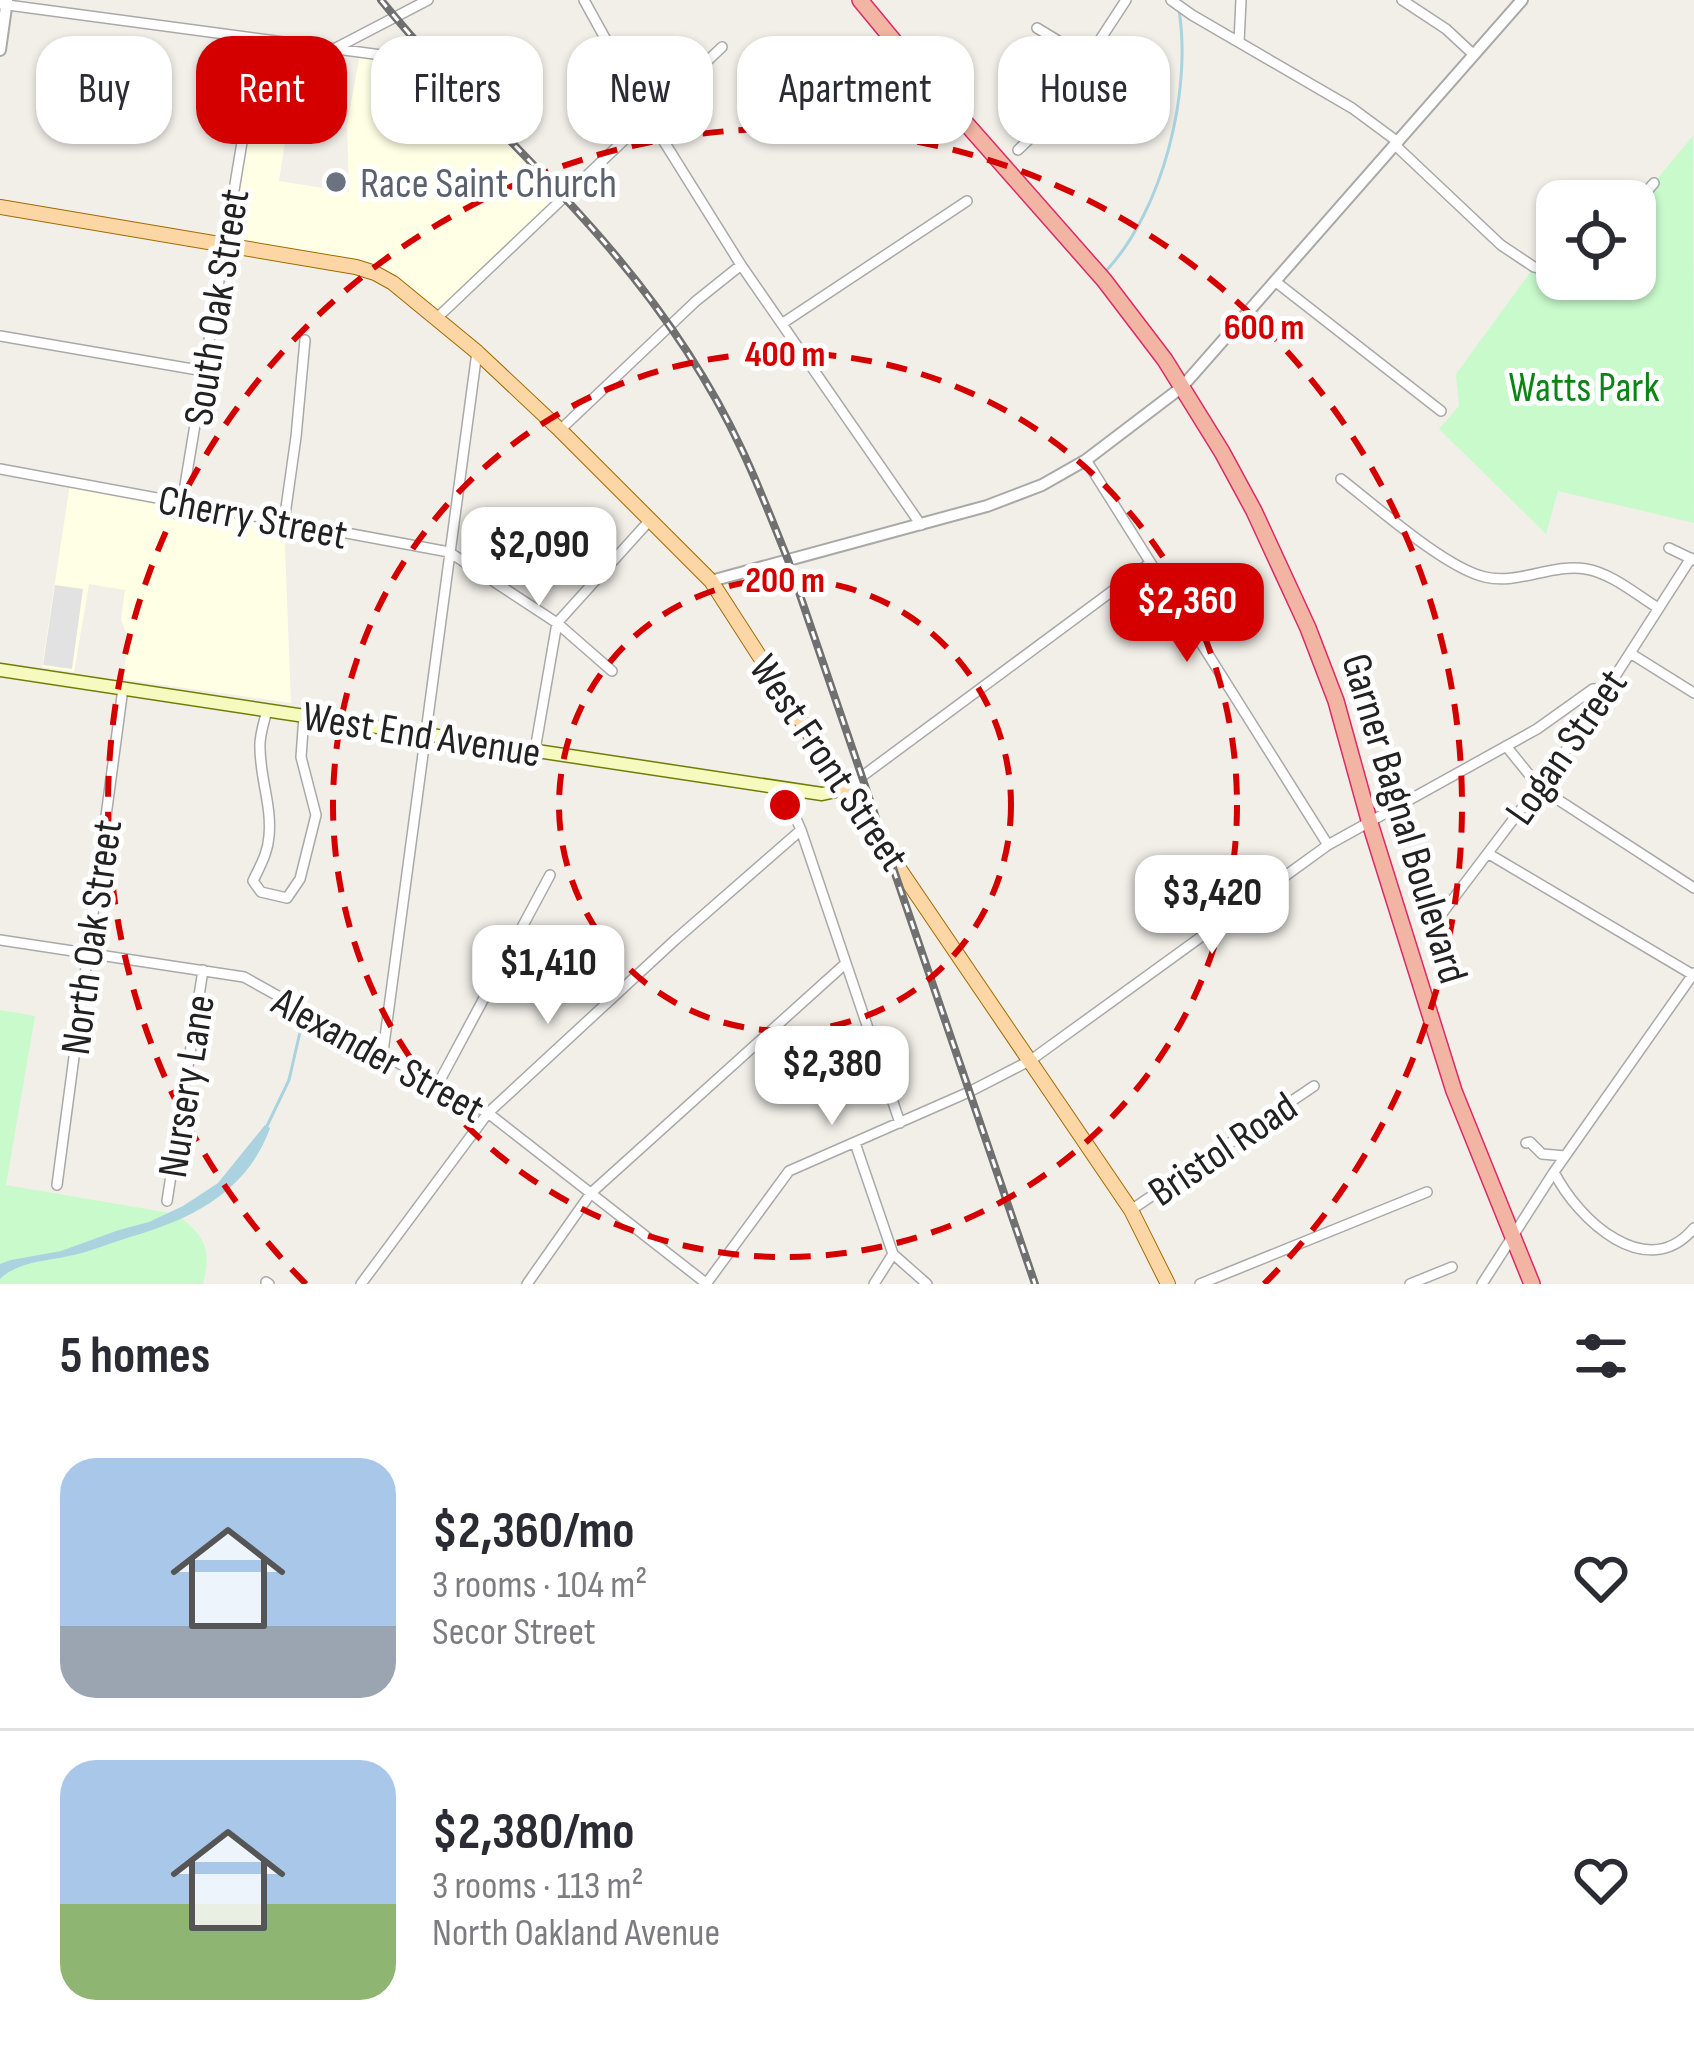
<!DOCTYPE html>
<html lang="en">
<head>
<meta charset="utf-8">
<style>
	body { margin:0; font-family:"Sofia Sans Condensed",sans-serif; background:#f2f2f3; color:#2b2b33; height:100vh; display:flex; flex-direction:column; font-size:45px; white-space:nowrap }
	* { box-sizing:border-box; margin:0 }
	p { font-size:39px; color:#7c7c81 }
	.icon { flex:none; width:66px; height:66px; fill:none; stroke:currentColor; stroke-width:2; stroke-linecap:round; stroke-linejoin:round }
	.map { position:relative; height:1284px; overflow:hidden }
	.details { display:flex; flex-direction:column; background:#fff; flex:1 }
	.details>* { flex:none }
	.top-card { position:absolute; left:36px; top:36px; width:1623px; height:108px; display:flex; gap:24px }
	.buttons { position:absolute; left:1536px; top:180px; display:grid; gap:24px }
	.buttons a { display:grid; place-items:center; width:120px; height:120px; border-radius:24px; background:#fff; box-shadow:0 3px 9px #0004; font-size:60px }
	.price { position:absolute; translate:-50% -102px; padding:0 27px; border-radius:24px; background:#fff; color:#222; font-size:39px; line-height:78px; filter:drop-shadow(0 3px 6px #0008) }
	.price::after { content:''; position:absolute; left:50%; top:72px; width:36px; height:27px; margin-left:-18px; background:inherit; clip-path:polygon(0 0,100% 0,50% 100%) }
	.price.active { background:#d40000; color:#fff }
	ul { padding:0; list-style:none }
	li { display:flex; align-items:center; gap:36px; height:300px; padding:0 60px }
	li+li { border-top:3px solid #e1e1e2 }
	li span { display:grid; place-items:center; flex:none; width:336px; height:240px; border-radius:36px; color:#555 }
	li>.icon { margin-inline-start:auto }
	span .icon { width:144px; height:144px; fill:#fffc; stroke-width:1 }
	li b { font-size:51px }
	h2 { display:flex; justify-content:space-between; align-items:center; height:144px; padding:0 60px; font-size:51px }
	.tag { padding:0 42px; border-radius:36px; background:#fff; box-shadow:0 3px 9px #0004; font-size:42px; line-height:108px }
	.tag.active { background:#d40000; color:#fff }
	.map>svg:first-child { display:block }
	.education { fill:#ffffe5 }
	.park { fill:#c8facc }
	.parking { fill:#e2e2e2 }
	.water { fill:#aad3df }
	.lines { fill:none; stroke-linecap:round; stroke-linejoin:round }
	.stream { stroke:#aad3df; stroke-width:3 }
	.minor-casing { stroke:#a9a9a9; stroke-width:12 }
	.tertiary-casing { stroke:#a9a9a9; stroke-width:14 }
	.secondary-casing { stroke:#707d05; stroke-width:15 }
	.primary-casing { stroke:#a06b00; stroke-width:16 }
	.trunk-casing { stroke:#dc2a67; stroke-width:18 }
	.minor { stroke:#fff; stroke-width:9 }
	.tertiary { stroke:#fff; stroke-width:10 }
	.secondary { stroke:#f7fabf; stroke-width:12 }
	.primary { stroke:#fcd6a4; stroke-width:14 }
	.trunk { stroke:#f2b4a3; stroke-width:15 }
	.rail-casing { stroke:#707070; stroke-width:8 }
	.rail { stroke:#fff; stroke-width:3; stroke-dasharray:9; stroke-linecap:butt }
	.ring { fill:none; stroke:#d40000; stroke-width:6; stroke-dasharray:21 15 }
	.worship-dot { fill:#6b7280; stroke:#fff; stroke-width:4.5 }
	.labels { text-anchor:middle; stroke-width:10; stroke-linejoin:round; paint-order:stroke }
	.worship-label { font-size:42px; fill:#5b616d; stroke:#fff; text-anchor:start }
	.street-label { font-size:42px; fill:#222; stroke:#fff }
	.park-label { font-size:42px; fill:#0c8416; stroke:#fff }
	.centre { fill:#d40000; stroke:#fff; stroke-width:6 }
	.ring-label { font-size:36px; text-anchor:middle; font-weight:bold; fill:#d40000; stroke:#fff; stroke-width:10; stroke-linejoin:round; paint-order:stroke }
</style>
</head>
<body>
<div class="map">
<svg width="1694" height="1284" viewBox="0 0 1694 1284">
	<rect width="100%" height="100%" fill="#f2efe9"/>
	<path class="education" d="M361,48L431,60L558,195L439,310L406,286L230,241L252,110L289,116L279,181L349,192L347,125Z
		M70,484L284,524L291,703L122,679L129,640L121,620L125,590L89,584L74,672L42,667Z"/>
	<path class="park" d="M1693,136L1694,523L1558,491L1546,534L1439,429L1459,406L1456,374L1534,267L1557,273V279H1635V205Z
		M0,1010L35,1016L6,1185L176,1214C205,1236 212,1248 203,1284H0Z"/>
	<path class="parking" d="M55,585L83,589L72,669L43,665Z"/>
	<path class="water" d="M265,1125L270,1128C247,1192 192,1219 130,1237C110,1243 90,1252 69,1256C43,1262 19,1261 0,1279V1264L11,1260L61,1251L119,1230L149,1222L183,1206L218,1183Z"/>
	<g class="lines">
		<path class="stream" d="M1106,271C1163,210 1192,92 1179,10
			M267,1126L289,1080L300,1032"/>
		<g class="minor-casing">
			<path id="minor" d="M584,0L648,116L741,265L921,525
				M1171,0L1192,15L1352,108L1398,142
				M1402,0L1446,29L1474,55
				M0,4L419,60
				M1037,28L1088,59
				M1239,42L1241,0
				M332,50L428,0
				M1395,145L1501,245L1534,267L1557,273
				M1018,150L1045,124L1126,0
				M1635,205L1654,183
				M1276,282L1441,411
				M437,318L722,47
				M783,323L967,201
				M0,336L204,371
				M560,430L696,301L741,265
				M1086,460L1328,845
				M0,469L449,552L557,623L612,671
				M1341,479C1376,506 1445,568 1485,577C1518,585 1553,563 1586,569C1611,573 1637,595 1658,608
				M182,503L259,40
				M284,522L296,437L305,340
				M1669,548L1694,560
				M1630,653L1694,693
				M267,710C264,723 259,736 260,748C260,778 272,806 269,836C268,853 260,866 253,881L261,892L287,898L300,879L316,815L301,757L304,716
				M1506,746L1540,788L1694,888
				M535,750L557,623L650,520
				M783,788L801,830L900,1123
				M845,789L1150,563
				M1489,854L1693,975
				M1431,928L1578,734L1691,558
				M0,940L244,977L488,1113L707,1284
				M383,1052L477,352
				M438,1084L550,875
				M855,1143L893,1254L927,1284
				M1526,1143L1530,1142L1542,1154L1565,1156
				M1554,1172C1578,1220 1647,1284 1694,1228
				M57,1185L123,688
				M167,1201L203,970
				M1131,1210L1314,1086
				M266,1282L269,1284
				M361,1284L488,1113L675,940L801,830
				M527,1284L591,1193L845,964
				M706,1284L789,1171L969,1092L1031,1060L1328,845L1537,729L1593,689L1607,688
				M874,1284L893,1254
				M1200,1284L1427,1192
				M1410,1284L1452,1267
				M1482,1284L1554,1172L1694,973"/>
		</g>
		<g class="tertiary-casing">
			<path id="tertiary" d="M0,50L7,0
				M711,581L987,506L1042,485L1086,460L1182,387L1522,0"/>
		</g>
		<g class="secondary-casing">
			<path id="secondary" d="M0,670L822,794L845,789"/>
		</g>
		<g class="primary-casing">
			<path id="primary" d="M0,207L356,267L375,273L393,283L477,352L560,430L711,581L845,789L1131,1210L1168,1284"/>
		</g>
		<g class="trunk-casing">
			<path id="trunk" d="M860,0L903,52L1104,280L1165,360L1222,452L1254,511L1308,628L1336,701L1369,820L1454,1091L1532,1284"/>
		</g>
		<use href="#minor" class="minor"/>
		<use href="#tertiary" class="tertiary"/>
		<use href="#secondary" class="secondary"/>
		<use href="#primary" class="primary"/>
		<use href="#trunk" class="trunk"/>
		<g class="rail-casing">
			<path id="rail" d="M381,0C452,88 538,163 611,250C661,309 709,379 742,450C759,486 773,523 788,560L1035,1284"/>
		</g>
		<use href="#rail" class="rail"/>
	</g>
	<g class="ring">
		<circle cx="785" cy="805" r="226"/>
		<circle cx="785" cy="805" r="452"/>
		<path d="M306 1284A677 677 0 1 1 1264 1284"/>
	</g>
	<circle class="worship-dot" cx="336" cy="182" r="12"/>
	<g class="labels">
		<g class="worship-label">
			<text x="360" y="197">Race Saint Church</text>
		</g>
		<g class="street-label">
			<text transform="translate(215 307) rotate(-81)" y="15">South Oak Street</text>
			<text transform="translate(253 516) rotate(11)" y="15">Cherry Street</text>
			<text transform="translate(422 733) rotate(9)" y="15">West End Avenue</text>
			<text transform="translate(1565 746) rotate(-55)" y="15">Logan Street</text>
			<text transform="translate(830 762) rotate(56)" y="15">West Front Street</text>
			<text transform="translate(1406 818) rotate(73)" y="15">Garner Bagnal Boulevard</text>
			<text transform="translate(90 937) rotate(-82)" y="15">North Oak Street</text>
			<text transform="translate(379 1054) rotate(29)" y="15">Alexander Street</text>
			<text transform="translate(185 1086) rotate(-81)" y="15">Nursery Lane</text>
			<text transform="translate(1222 1148) rotate(-34)" y="15">Bristol Road</text>
		</g>
		<g class="park-label">
			<text x="1584" y="401">Watts Park</text>
		</g>
	</g>
	<circle cx="785" cy="805" r="18" class="centre"/>
	<g class="ring-label">
		<text x="1264" y="339">600 m</text>
		<text x="785" y="366">400 m</text>
		<text x="785" y="592">200 m</text>
	</g>
</svg>
<div class="buttons">
<a><svg class="icon" aria-label="locate" viewBox="0 0 24 24"><circle cx="12" cy="12" r="6"/><path d="M12 2v4M12 18v4M2 12h4M18 12h4"/></svg></a>
</div>
<b class="price" style="left:539px;top:609px">$2,090</b>
<b class="price active" style="left:1187px;top:665px">$2,360</b>
<b class="price" style="left:1212px;top:957px">$3,420</b>
<b class="price" style="left:548px;top:1027px">$1,410</b>
<b class="price" style="left:832px;top:1128px">$2,380</b>
<div class="top-card">
<a class="tag">Buy</a>
<a class="tag active">Rent</a>
<a class="tag">Filters</a>
<a class="tag">New</a>
<a class="tag">Apartment</a>
<a class="tag">House</a>
</div>
</div>
<section class="details">
<h2>5 homes<svg class="icon" aria-label="filters" viewBox="0 0 24 24"><path d="M4 7h16M4 17h16"/><circle cx="9" cy="7" r="2"/><circle cx="15" cy="17" r="2"/></svg></h2>
<ul>
<li><span style="background:linear-gradient(#a9c7e8 70%,#9aa5b1 0)"><svg class="icon" aria-label="home" viewBox="0 0 24 24"><path d="M3 11l9-7 9 7M6 9v11h12V9"/></svg></span><div><b>$2,360/mo</b><p>3 rooms · 104 m²</p><p>Secor Street</p></div><svg class="icon" aria-label="heart" viewBox="0 0 24 24"><path d="M12 20l-8-8c-3-5 5-10 8-4 3-6 11-1 8 4z"/></svg></li>
<li><span style="background:linear-gradient(#a9c7e8 60%,#8fb573 0)"><svg class="icon" aria-label="home" viewBox="0 0 24 24"><path d="M3 11l9-7 9 7M6 9v11h12V9"/></svg></span><div><b>$2,380/mo</b><p>3 rooms · 113 m²</p><p>North Oakland Avenue</p></div><svg class="icon" aria-label="heart" viewBox="0 0 24 24"><path d="M12 20l-8-8c-3-5 5-10 8-4 3-6 11-1 8 4z"/></svg></li>
</ul>
</section>
</body>
</html>
